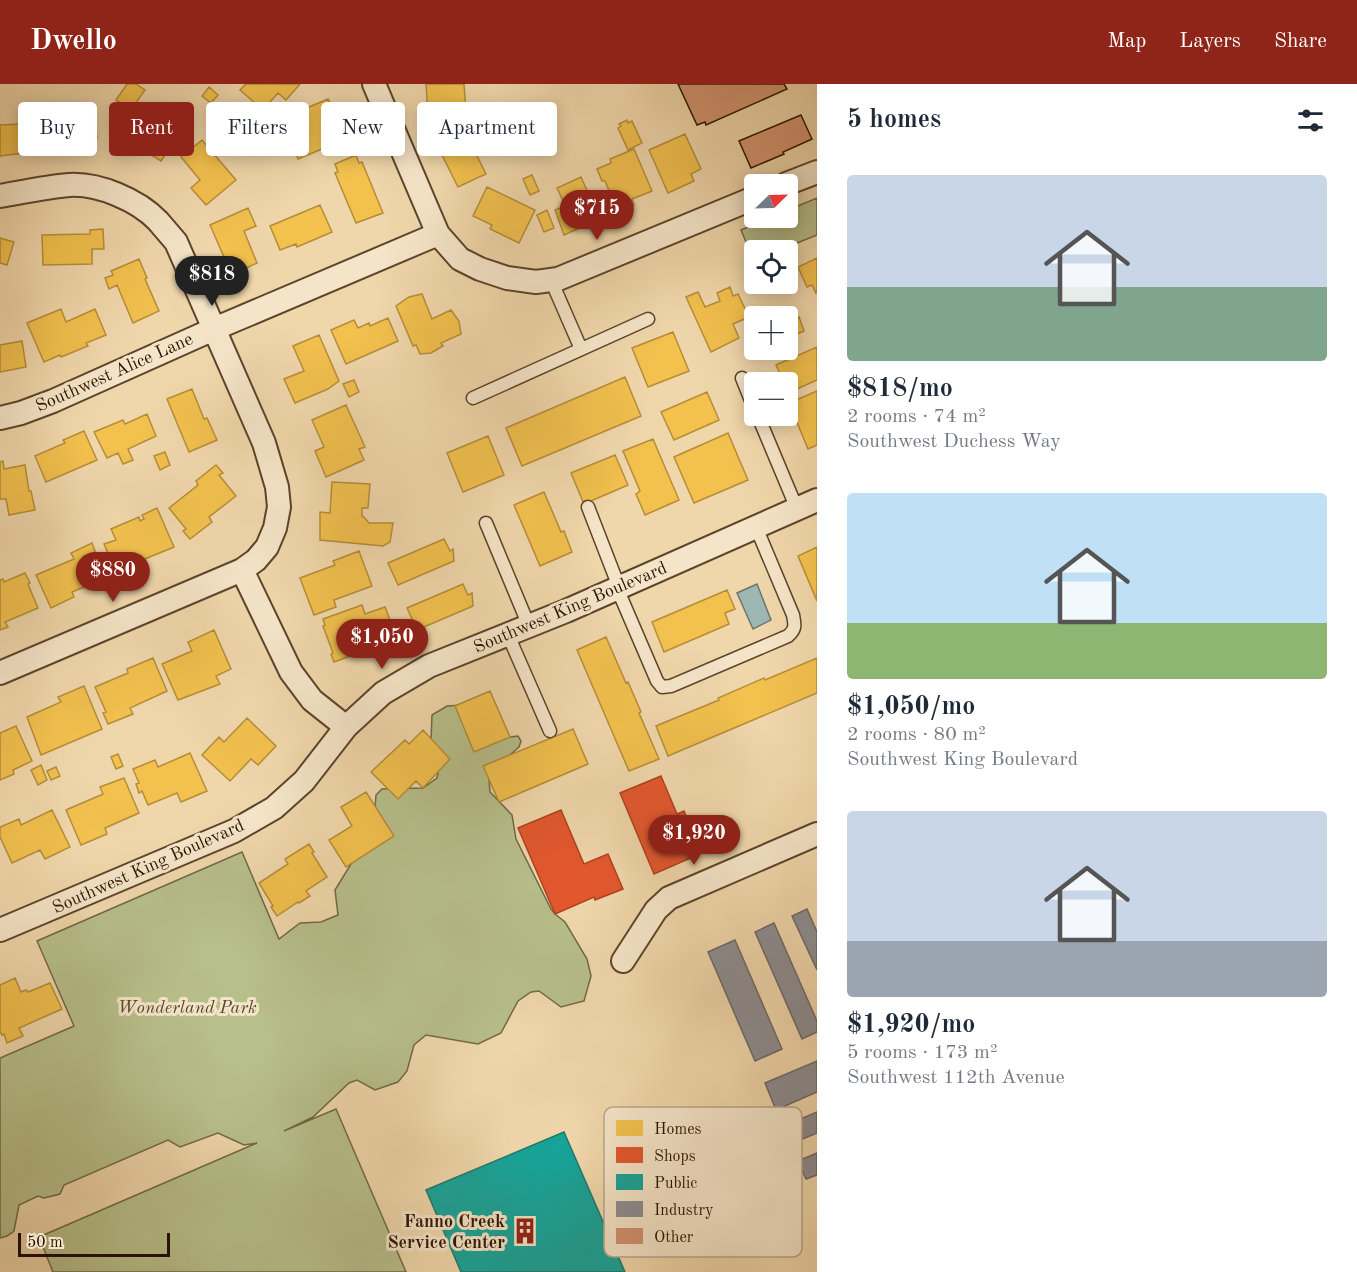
<!DOCTYPE html>
<html lang="en">
<head>
<meta charset="utf-8">
<style>
	body { margin:0; font-family:"Old Standard TT",serif; background:#f6f6f7; color:#1f2937; height:100vh; display:flex; flex-direction:column; font-size:22px; white-space:nowrap }
	* { box-sizing:border-box; margin:0 }
	p { font-size:20px; color:#747a83 }
	.icon { flex:none; width:33px; height:33px; fill:none; stroke:currentColor; stroke-width:2; stroke-linecap:round; stroke-linejoin:round }
	.map { position:relative; flex:1; overflow:hidden }
	.drawer { display:flex; flex-direction:column; background:#fff; width:540px }
	.drawer>* { flex:none }
	.banner { position:absolute; left:18px; top:18px; width:570px; height:54px; display:flex; gap:12px }
	.needle { width:39px; rotate:67deg }
	.tools { position:absolute; left:744px; top:90px; display:grid; gap:12px }
	.tools a { display:grid; place-items:center; width:54px; height:54px; border-radius:6px; background:#fff; box-shadow:0 3px 15px #0003; font-size:30px }
	.scale { position:absolute; left:18px; bottom:15px; width:152px; box-sizing:border-box; padding-left:6px; border:3px solid #2a1300; border-top:0; font-size:16px; line-height:21px; white-space:nowrap; color:#2a1300; -webkit-text-stroke:4px #f5e5c8; paint-order:stroke }
	.price { position:absolute; translate:-50% -51px; padding:0 14px; border-radius:21px; background:#8f2418; color:#fff; font-size:20px; line-height:39px; filter:drop-shadow(0 2px 3px #0008) }
	.price::after { content:''; position:absolute; left:50%; top:36px; width:18px; height:14px; margin-left:-9px; background:inherit; clip-path:polygon(0 0,100% 0,50% 100%) }
	.price.current { background:#222; color:#fff }
	ul { padding:0; list-style:none }
	li { display:grid; align-content:center; gap:12px; height:318px; padding:0 30px }
	li span { display:grid; place-items:center; height:186px; border-radius:6px; color:#555 }
	li>.icon { margin-inline-start:auto }
	span .icon { width:108px; height:108px; fill:#fffc; stroke-width:1 }
	li b { font-size:26px }
	h2 { display:flex; justify-content:space-between; align-items:center; height:72px; padding:0 30px; font-size:26px }
	.tag { padding:0 21px; border-radius:6px; background:#fff; box-shadow:0 3px 15px #0003; font-size:21px; line-height:54px }
	.tag.current { background:#8f2418; color:#fff }
	header { display:flex; align-items:center; gap:36px; box-sizing:border-box; height:84px; padding:0 30px; background:#8f2418; color:#fff }
	header strong { font-size:28px }
	nav { display:flex; gap:33px; margin-inline-start:auto; font-size:21px }
	main { display:flex; flex:1; min-height:0 }
	.map>svg:first-child { display:block }
	.green { fill:#b7bf8b; stroke:#706946; stroke-width:1.5 }
	.water { fill:#9db7b3; stroke:#6f756b; stroke-width:1.5 }
	.homes { fill:#f2c14e; stroke:#b68d37; stroke-width:1.5 }
	.shops { fill:#e4572e; stroke:#ac4320; stroke-width:1.5 }
	.public { fill:#17a398; stroke:#1d786a; stroke-width:1.5 }
	.industry { fill:#8d8d92; stroke:#6f6866; stroke-width:1.5 }
	.building { fill:#d2936f; stroke:#2a1300; stroke-width:1.5 }
	.lines { fill:none; stroke-linecap:round; stroke-linejoin:round }
	.service-casing { stroke:#5c442b; stroke-width:15 }
	.minor-casing { stroke:#5c442b; stroke-width:26 }
	.service { stroke:#f5e5c8; stroke-width:12 }
	.minor { stroke:#f5e5c8; stroke-width:22 }
	.labels { text-anchor:middle; stroke-width:6; stroke-linejoin:round; paint-order:stroke }
	.street-label { font-size:18px; fill:#2a1300; stroke:#f5e5c8 }
	.park-label { font-size:18px; font-style:italic; fill:#54472a; stroke:#f5e5c8 }
	.poi-label { font-size:18px; font-weight:bold; fill:#2a1300; stroke:#f5e5c8; text-anchor:end }
	.key { fill:#f5e5c8; stroke:#b8a68c; stroke-width:1.5 }
	.key-label { font-size:16px; fill:#2a1300 }
</style>
</head>
<body>
<header>
<strong>Dwello</strong>
<nav><a>Map</a><a>Layers</a><a>Share</a></nav>
</header>
<main>
<div class="map">
<svg width="817" height="1188" viewBox="0 0 817 1188">
	<rect width="100%" height="100%" fill="#f0d7ab"/>
	<filter id="stains"><feTurbulence type="fractalNoise" baseFrequency=".00333" numOctaves="4"/><feColorMatrix values="0 0 0 0 .2 0 0 0 0 .09 0 0 0 0 .02 0 0 0 .5 -.17"/></filter>
	<radialGradient id="worn" r=".72"><stop offset=".6" stop-color="#630" stop-opacity="0"/><stop offset="1" stop-color="#630" stop-opacity=".3"/></radialGradient>
	<path class="green" d="M817,114V151L780,166H754V177L741,146L770,134H788V126Z
		M463,621L510,653L518,652L521,657L519,663L495,684L489,696L490,708L512,731L516,755L551,825L555,830L565,838L587,875L591,892L584,917L561,923L539,907L531,908L518,917L501,949L478,960L426,951L414,961L407,987L398,998L375,1006L357,996L349,999L313,1033L284,1047L336,1025L406,1188H53L39,1153L257,1059L244,1061L218,1049L180,1063L168,1056L64,1101L60,1110L44,1114L38,1112L19,1121L14,1147L7,1152L0,1154V974L74,942L37,857L242,768L279,855L300,839L321,838L338,831L335,806L351,780L357,751L375,724L376,711L382,705L423,704L437,694L441,674L431,657L432,631L447,622Z"/>
	<path class="water" d="M757,500L771,536L753,545L737,509Z"/>
	<path class="homes" d="M127,0H136L145,6L135,20L141,23L137,28L160,43L158,46L160,48L173,28L192,40L179,60L175,56L161,77L113,47L128,23L116,16Z
		M246,0H300L286,16L278,9L263,26L240,6Z
		M426,0H464L466,27L428,30Z
		M209,3L218,11L211,19L202,12Z
		M328,15L336,28L346,55L298,75L283,34Z
		M93,27L97,54L78,57L79,60L43,65L42,56L35,57L34,47L41,46L39,36Z
		M627,36L628,39L632,37L642,59L628,66L618,44L621,42L619,40Z
		M21,40L24,69L0,72V41Z
		M462,42L486,90L458,103L434,55Z
		M685,50L701,85L691,90L694,97L668,109L649,66Z
		M202,56L236,96L206,121L191,104L200,96L181,73Z
		M634,65L652,107L632,115L634,121L618,128L605,97H602L597,85L611,79L610,75Z
		M356,71L359,79L362,78L383,129L356,139L335,89L338,88L335,80Z
		M532,91L539,107L530,111L523,95Z
		M581,93L600,135L564,151L555,126L560,124L562,127L567,125L557,104Z
		M487,103L535,126L519,159L490,145L492,141L473,132Z
		M320,121L332,148L297,163L296,160L280,166L270,142Z
		M248,124L256,142L244,147L257,179L233,190L226,173H224L210,141Z
		M547,126L554,144L544,148L537,131Z
		M103,145L104,165H92V180L43,181L42,151L90,150V146Z
		M0,154L14,158L7,181L0,179Z
		M817,174V208L816,209L812,201L807,203L798,183Z
		M139,175L147,194L145,195L159,227L133,239L117,201L109,205L105,194L113,191L111,187Z
		M730,203L733,212L738,210L749,233L733,240L739,254L711,268L686,213L698,208L705,223L720,217L717,209Z
		M422,210L432,235L451,226L459,237L461,250L441,259L443,262L431,269L420,270L416,261L413,262L396,222L409,213Z
		M61,225L66,238L95,225L106,251L86,259L88,262L61,273L60,271L44,278L27,239Z
		M799,233L804,247L792,252L791,250L788,252V238Z
		M388,234L398,257L346,280L331,246L354,236L358,244L369,239L370,242Z
		M673,248L689,287L648,303L632,264Z
		M319,251L339,297L328,305L295,319L284,295L304,287L293,262Z
		M22,257L26,283L0,288V261Z
		M817,263V296L788,309V298H784L776,281Z
		M625,293L641,332L522,382L506,344Z
		M354,296L359,308L349,313L343,300Z
		M192,305L204,335L207,334L217,356L189,368L167,315Z
		M817,307V361L808,365L789,319Z
		M707,308L719,336L674,356L661,328Z
		M346,321L365,363L359,365L364,376L326,393L315,367L324,363L312,336Z
		M147,330L156,352L128,365L133,376L123,380L118,369L107,374L94,348L123,336L125,340Z
		M84,347L97,376L46,398L35,372L65,359L63,356Z
		M728,349L748,396L694,419L674,373Z
		M488,352L504,391L463,408L447,369Z
		M653,355L679,416L645,431L636,410L640,407L623,367Z
		M165,368L170,381L160,386L154,372Z
		M615,371L628,401L584,420L571,389Z
		M3,377L4,385L25,381L29,407H31L35,426L9,431L6,415H0V378Z
		M216,381L223,389L219,391L236,412L209,433L212,438L190,455L183,447L186,445L169,424L198,401L196,397Z
		M332,398L370,400L368,424H362V432L364,433L369,439H393L390,458L383,462L320,456V428L330,429Z
		M544,408L561,448L564,447L572,468L540,482L514,421Z
		M157,424L174,463L140,477L142,482L118,493L104,460L116,456L111,445L139,433L140,437L144,435L142,431Z
		M444,455L450,467L453,465L454,477L398,501L388,479Z
		M92,459L96,470H95L104,491L105,490L106,494L72,508L74,513L51,524L36,491L74,475L71,469Z
		M817,463V517L798,472Z
		M359,467L372,502L334,516L336,523L314,531L300,494L335,481L333,477Z
		M25,489L30,499L28,500L38,524L5,538L8,543L0,546V496L3,495L4,498Z
		M463,500L468,511L472,509L473,522L417,546L407,524Z
		M727,506L735,525L725,529L729,540L664,568L652,538Z
		M362,521L365,530L385,523L394,547L374,554L376,559L360,565L361,568L334,578L331,570L333,569L323,542L325,541L323,535Z
		M214,546L231,585L216,592L220,600L178,616L162,580L192,567L188,558Z
		M606,553L626,599L628,598L641,628L639,629L659,675L629,687L577,566Z
		M153,574L167,607L130,624L133,630L108,640L103,629L106,628L95,603L128,589L127,585Z
		M817,574V609L668,672L656,642L719,616L718,614L764,594L765,596Z
		M84,602L102,645L41,671L27,633L61,618L58,613Z
		M490,607L510,653L474,668L455,622Z
		M247,634L276,662L258,681L251,675L230,697L202,671L219,653L224,658Z
		M16,642L32,677L13,686L14,690L0,696V649Z
		M573,645L588,680L499,718L483,682Z
		M423,646L450,675L423,704L416,697L398,715L371,688L405,656L409,660Z
		M190,669L207,707L181,718L177,709L148,721L142,707L139,709L136,700L139,699L133,685L155,676L158,683Z
		M118,670L123,682L116,685L111,673Z
		M41,681L47,696L38,701L31,686Z
		M56,683L60,692L51,696L47,687Z
		M124,694L139,729L105,744L107,750L81,761L66,726L103,710L100,703Z
		M366,708L394,752L346,783L329,756L352,742L341,723Z
		M52,726L70,763L45,775L40,766L12,779L0,753V743L19,735L21,741Z
		M309,760L314,768L312,769L327,793L306,807L310,812L299,819L298,818L277,832L271,823L273,822L259,799L288,780L285,775Z
		M15,894L21,908L26,906L28,908L50,899L62,925L19,944L23,952L7,959L4,950L2,951L0,947V901Z"/>
	<path class="shops" d="M661,692L677,730L684,727L689,739L682,742L695,772L654,790L620,709Z
		M561,726L584,780L608,770L623,805L595,816L594,813L555,830L518,744Z"/>
	<path class="public" d="M564,1048L625,1188H461L426,1106Z"/>
	<path class="industry" d="M807,825L817,848V886L792,832Z
		M774,839L817,937V948L802,955L755,848Z
		M735,856L782,965L755,977L708,868Z
		M817,977V1008L776,1026L765,999Z
		M817,1028V1049L791,1060L784,1042Z
		M817,1069V1091L806,1095L798,1077Z"/>
	<path class="building" d="M678,0H784L787,5L706,41L705,38L697,41Z
		M801,31L812,55L783,68L784,70L751,84L739,57Z"/>
	<g class="lines">
		<g class="service-casing">
			<path id="service" d="M551,196L581,265
				M742,294L754,324
				M473,314L648,235
				M758,332L797,425
				M588,423L619,503
				M486,439L529,542
				M617,504L657,597L662,603L671,602L788,552C796,545 795,541 793,531L756,443
				M508,551L550,647"/>
		</g>
		<g class="minor-casing">
			<path id="minor" d="M374,0L438,150L460,175L480,185L507,194L536,198L558,195L754,114
				M786,100L817,88
				M0,112C23,108 46,103 69,101C98,99 138,116 158,137C164,144 170,151 176,158L264,359L277,403L279,423L275,444L267,463L256,476L242,486L291,588L312,616L346,643
				M0,334L21,329L53,317L214,245L438,150
				M0,589L242,486
				M0,846L234,747L274,724L304,697L346,643L383,609L429,582L566,527L817,416
				M623,877L656,826L669,814L817,750"/>
		</g>
		<use href="#service" class="service"/>
		<use href="#minor" class="minor"/>
	</g>
	<defs>
		<g id="building-bare" transform="scale(2.07)"><path d="M-4-6H4V6H1V3H-1V6H-4ZM-2.5-4.3h1.7v1.8h-1.7ZM.8-4.3h1.7v1.8H.8ZM-2.5-1h1.7V.8h-1.7ZM.8-1h1.7V.8H.8Z" fill="#8f2418" stroke="#f5e5c8" stroke-width="2.5" paint-order="stroke"/></g>
	</defs>
	<g fill-rule="evenodd">
		<use href="#building-bare" x="525" y="1147"/>
	</g>
	<g class="labels">
		<g class="street-label">
			<text transform="translate(114 288) rotate(-24)" y="6">Southwest Alice Lane</text>
			<text transform="translate(570 523) rotate(-23)" y="6">Southwest King Boulevard</text>
			<text transform="translate(148 782) rotate(-24)" y="6">Southwest King Boulevard</text>
		</g>
		<g class="park-label">
			<text x="187" y="929">Wonderland Park</text>
		</g>
		<g class="poi-label">
			<text x="505" y="1143">Fanno Creek<tspan x="505" dy="21">Service Center</tspan></text>
		</g>
	</g>
	<rect x="604" y="1023" width="198" height="150" rx="9" class="key"/>
	<rect x="616" y="1036" width="27" height="16" fill="#f2c14e"/>
	<rect x="616" y="1063" width="27" height="16" fill="#e4572e"/>
	<rect x="616" y="1090" width="27" height="16" fill="#17a398"/>
	<rect x="616" y="1117" width="27" height="16" fill="#8d8d92"/>
	<rect x="616" y="1144" width="27" height="16" fill="#d2936f"/>
	<g class="key-label">
		<text x="654" y="1050">Homes</text>
		<text x="654" y="1077">Shops</text>
		<text x="654" y="1104">Public</text>
		<text x="654" y="1131">Industry</text>
		<text x="654" y="1158">Other</text>
	</g>
	<rect width="100%" height="100%" filter="url(#stains)"/>
	<rect width="100%" height="100%" fill="url(#worn)"/>
</svg>
<div class="tools">
<a><svg class="needle" viewBox="-14 -14 28 28"><path d="M0-13l5 13h-10z" fill="#e53935"/><path d="M0 13l5-13h-10z" fill="#747a83"/></svg></a>
<a><svg class="icon" aria-label="locate" viewBox="0 0 24 24"><circle cx="12" cy="12" r="6"/><path d="M12 2v4M12 18v4M2 12h4M18 12h4"/></svg></a>
<a>+</a>
<a>−</a>
</div>
<div class="scale">50 m</div>
<b class="price" style="left:597px;top:157px">$715</b>
<b class="price current" style="left:212px;top:223px">$818</b>
<b class="price" style="left:113px;top:519px">$880</b>
<b class="price" style="left:382px;top:586px">$1,050</b>
<b class="price" style="left:694px;top:782px">$1,920</b>
<div class="banner">
<a class="tag">Buy</a>
<a class="tag current">Rent</a>
<a class="tag">Filters</a>
<a class="tag">New</a>
<a class="tag">Apartment</a>
</div>
</div>
<section class="drawer">
<h2>5 homes<svg class="icon" aria-label="filters" viewBox="0 0 24 24"><path d="M4 7h16M4 17h16"/><circle cx="9" cy="7" r="2"/><circle cx="15" cy="17" r="2"/></svg></h2>
<ul>
<li><span style="background:linear-gradient(#c9d6e8 60%,#7fa58c 0)"><svg class="icon" aria-label="home" viewBox="0 0 24 24"><path d="M3 11l9-7 9 7M6 9v11h12V9"/></svg></span><div><b>$818/mo</b><p>2 rooms · 74 m²</p><p>Southwest Duchess Way</p></div></li>
<li><span style="background:linear-gradient(#bfe0f5 70%,#8fb573 0)"><svg class="icon" aria-label="home" viewBox="0 0 24 24"><path d="M3 11l9-7 9 7M6 9v11h12V9"/></svg></span><div><b>$1,050/mo</b><p>2 rooms · 80 m²</p><p>Southwest King Boulevard</p></div></li>
<li><span style="background:linear-gradient(#c9d6e8 70%,#9aa5b1 0)"><svg class="icon" aria-label="home" viewBox="0 0 24 24"><path d="M3 11l9-7 9 7M6 9v11h12V9"/></svg></span><div><b>$1,920/mo</b><p>5 rooms · 173 m²</p><p>Southwest 112th Avenue</p></div></li>
</ul>
</section>
</main>
</body>
</html>
